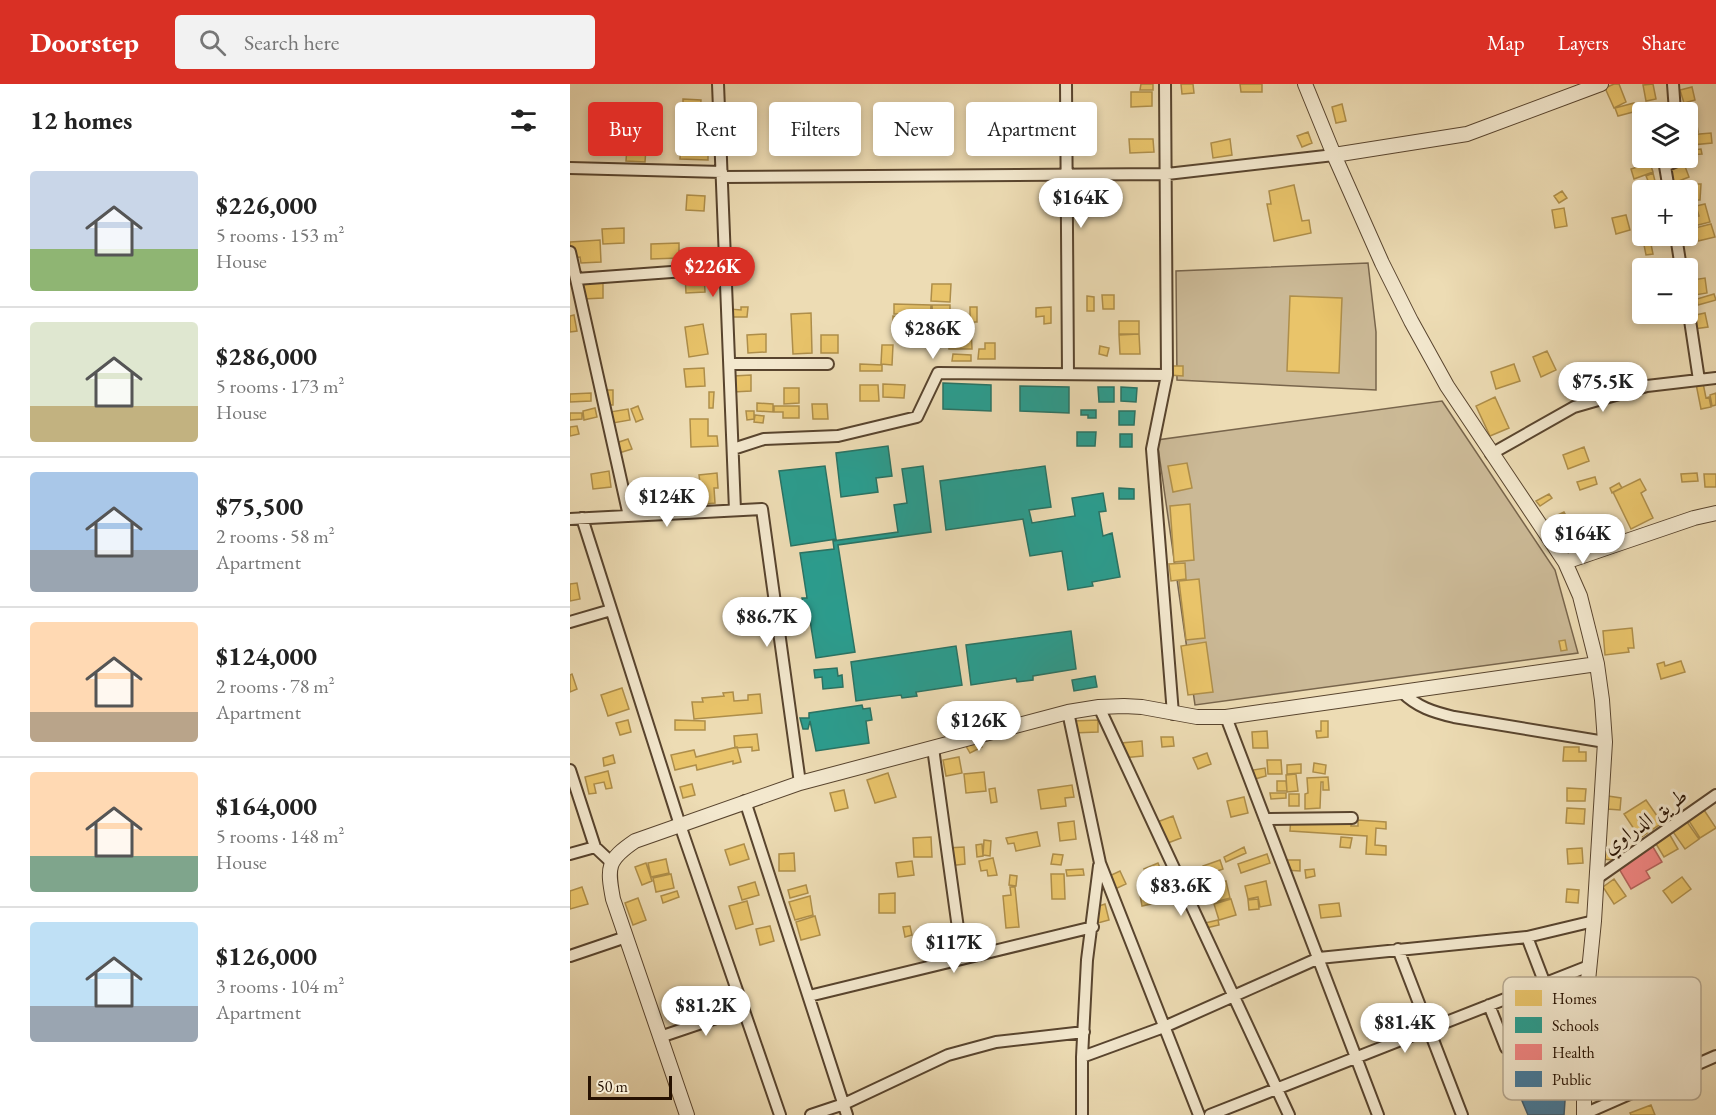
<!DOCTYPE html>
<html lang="en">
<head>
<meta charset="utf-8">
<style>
	body { margin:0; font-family:"EB Garamond",Amiri,serif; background:#f2f2f2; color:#222; height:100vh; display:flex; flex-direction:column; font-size:22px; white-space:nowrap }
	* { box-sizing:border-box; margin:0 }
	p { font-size:20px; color:#767676 }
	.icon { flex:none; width:33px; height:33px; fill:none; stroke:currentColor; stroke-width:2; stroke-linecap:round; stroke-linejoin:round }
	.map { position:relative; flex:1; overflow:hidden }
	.sheet { display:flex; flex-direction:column; background:#fff; width:570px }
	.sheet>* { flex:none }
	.guide { position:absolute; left:18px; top:18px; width:570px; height:54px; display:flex; gap:12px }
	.fabs { position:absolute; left:1062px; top:18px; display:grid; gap:12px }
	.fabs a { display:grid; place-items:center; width:66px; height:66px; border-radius:6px; background:#fff; box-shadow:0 3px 9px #0003; font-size:30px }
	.scale { position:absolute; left:18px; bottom:15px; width:84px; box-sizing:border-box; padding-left:6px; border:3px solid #261101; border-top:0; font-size:16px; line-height:21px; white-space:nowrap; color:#261101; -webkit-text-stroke:4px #f3e8ce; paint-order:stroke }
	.price { position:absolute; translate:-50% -51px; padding:0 14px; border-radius:21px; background:#fff; color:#222; font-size:20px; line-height:39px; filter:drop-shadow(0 2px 3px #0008) }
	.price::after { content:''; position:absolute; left:50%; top:36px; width:18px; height:14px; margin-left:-9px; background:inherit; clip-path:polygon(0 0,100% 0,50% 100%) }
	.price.current { background:#d93025; color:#fff }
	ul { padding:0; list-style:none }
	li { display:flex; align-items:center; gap:18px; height:150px; padding:0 30px }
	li+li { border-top:2px solid #e0e0e0 }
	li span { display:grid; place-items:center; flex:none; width:168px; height:120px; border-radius:6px; color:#555 }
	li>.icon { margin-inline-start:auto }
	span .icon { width:72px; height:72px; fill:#fffc; stroke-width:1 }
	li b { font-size:26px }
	h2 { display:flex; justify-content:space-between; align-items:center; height:72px; padding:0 30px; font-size:26px }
	.pill { padding:0 21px; border-radius:6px; background:#fff; box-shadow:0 3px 9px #0003; font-size:21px; line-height:54px }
	.pill.current { background:#d93025; color:#fff }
	header { display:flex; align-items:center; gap:36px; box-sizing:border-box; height:84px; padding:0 30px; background:#d93025; color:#fff }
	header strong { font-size:28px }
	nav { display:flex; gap:33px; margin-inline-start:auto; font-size:21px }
	.search { width:420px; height:54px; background:#f2f2f2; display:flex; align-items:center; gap:15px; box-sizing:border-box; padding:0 21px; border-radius:6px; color:#767676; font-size:22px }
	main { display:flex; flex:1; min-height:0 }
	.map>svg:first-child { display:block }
	.green { fill:#cbb996; stroke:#78654c; stroke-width:1.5 }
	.homes { fill:#e9c46a; stroke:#ae8e4a; stroke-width:1.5 }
	.schools { fill:#2a9d8f; stroke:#297364; stroke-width:1.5 }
	.health { fill:#f28482; stroke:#b5625b; stroke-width:1.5 }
	.public { fill:#457b9d; stroke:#3c5b6e; stroke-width:1.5 }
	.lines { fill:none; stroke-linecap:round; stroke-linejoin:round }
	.minor-casing { stroke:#58442e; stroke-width:14 }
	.tertiary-casing { stroke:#58442e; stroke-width:16 }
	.minor { stroke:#f3e8ce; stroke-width:10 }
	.tertiary { stroke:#f3e8ce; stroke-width:14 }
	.labels { text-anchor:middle; stroke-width:6; stroke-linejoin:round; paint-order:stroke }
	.street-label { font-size:21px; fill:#261101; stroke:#f3e8ce }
	.key { fill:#f3e8ce; stroke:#b6a890; stroke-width:1.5 }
	.key-label { font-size:16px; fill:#261101 }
</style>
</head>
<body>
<header>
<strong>Doorstep</strong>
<div class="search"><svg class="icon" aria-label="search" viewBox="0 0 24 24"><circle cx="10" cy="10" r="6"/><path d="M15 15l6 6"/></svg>Search here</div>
<nav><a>Map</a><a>Layers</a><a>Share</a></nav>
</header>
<main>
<section class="sheet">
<h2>12 homes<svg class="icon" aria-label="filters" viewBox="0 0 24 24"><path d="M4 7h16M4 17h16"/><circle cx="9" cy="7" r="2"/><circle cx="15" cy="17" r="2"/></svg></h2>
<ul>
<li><span style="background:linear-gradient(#c9d6e8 65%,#8fb573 0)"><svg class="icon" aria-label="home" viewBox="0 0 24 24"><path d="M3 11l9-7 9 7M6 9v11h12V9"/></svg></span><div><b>$226,000</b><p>5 rooms · 153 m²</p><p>House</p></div></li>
<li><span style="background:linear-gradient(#dfe7d0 70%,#c2b280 0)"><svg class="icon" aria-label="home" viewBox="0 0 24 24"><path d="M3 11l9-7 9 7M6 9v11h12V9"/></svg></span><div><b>$286,000</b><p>5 rooms · 173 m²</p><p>House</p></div></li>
<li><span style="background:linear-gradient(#a9c7e8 65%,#9aa5b1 0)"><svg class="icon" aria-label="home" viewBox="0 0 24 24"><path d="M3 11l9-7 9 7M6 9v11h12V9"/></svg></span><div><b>$75,500</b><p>2 rooms · 58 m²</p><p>Apartment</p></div></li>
<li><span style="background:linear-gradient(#ffd9b3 75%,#b9a48a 0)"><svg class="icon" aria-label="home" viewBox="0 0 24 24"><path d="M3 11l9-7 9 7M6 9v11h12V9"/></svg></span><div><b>$124,000</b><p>2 rooms · 78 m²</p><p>Apartment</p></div></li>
<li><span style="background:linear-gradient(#ffd9b3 70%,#7fa58c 0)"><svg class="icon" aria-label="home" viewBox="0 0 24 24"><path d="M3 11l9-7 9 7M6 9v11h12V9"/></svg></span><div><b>$164,000</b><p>5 rooms · 148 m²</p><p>House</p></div></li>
<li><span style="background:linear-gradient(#bfe0f5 70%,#9aa5b1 0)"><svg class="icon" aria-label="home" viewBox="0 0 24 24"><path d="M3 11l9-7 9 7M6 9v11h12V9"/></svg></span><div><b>$126,000</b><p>3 rooms · 104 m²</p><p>Apartment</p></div></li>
</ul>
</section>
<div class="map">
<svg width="1146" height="1031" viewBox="0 0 1146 1031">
	<rect width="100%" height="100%" fill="#eddcb4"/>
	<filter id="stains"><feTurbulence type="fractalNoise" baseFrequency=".00333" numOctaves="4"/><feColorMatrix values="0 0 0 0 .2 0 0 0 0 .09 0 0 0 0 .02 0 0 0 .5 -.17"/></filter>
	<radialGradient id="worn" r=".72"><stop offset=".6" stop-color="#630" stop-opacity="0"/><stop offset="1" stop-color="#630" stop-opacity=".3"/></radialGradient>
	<path class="green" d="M798,179L806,248V306L607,296L606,187Z
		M872,317L985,486L1008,569L625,621L587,356Z"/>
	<path class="homes" d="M571,0H583V6H570Z
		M611,0H623L624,9L612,10Z
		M670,0H692V8H671Z
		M1044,0H1049L1056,18L1044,24L1035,4Z
		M1083,0L1086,15L1076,17L1073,1Z
		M1122,3L1125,16L1114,19L1110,6Z
		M561,8H582V22L561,23Z
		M113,15L131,16L130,32H113Z
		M1064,19L1067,27L1048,32L1045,24Z
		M772,20L776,37L766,39L762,23Z
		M1125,21V34H1118V28H1108V22Z
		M106,24H112L113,35H107Z
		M1126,34L1128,48L1118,49V35Z
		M738,48L742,59L732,63L727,52Z
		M1141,49L1142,59L1122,61L1123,66L1131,65L1132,70L1118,71V51Z
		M111,55L138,56V76L110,75Z
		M559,55H583L584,68L560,69Z
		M660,55L662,71L643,74L641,59Z
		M57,64H76L75,78L56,77Z
		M1113,77L1119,93L1101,100L1094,84Z
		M1080,79L1083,88L1064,95L1061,85Z
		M1083,89L1085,97L1079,99L1076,92Z
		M1121,100H1131L1130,116H1121Z
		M724,101L732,137L739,136L741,149L704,157L697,120H701L699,107Z
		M992,107L997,114L989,119L984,112Z
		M117,111L135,112L134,127L116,126Z
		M1135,120L1140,138L1124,142L1122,134L1129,132L1126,122Z
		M994,124L997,142L985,144L982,126Z
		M1056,131L1060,146L1046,150L1042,134Z
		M1141,140L1145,153L1128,157L1125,144Z
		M54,144V159L33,160L32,145Z
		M1080,152H1093V159H1080Z
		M30,156L31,178L11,179L10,173L0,174V158Z
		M109,159V174L81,175V160Z
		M1081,160L1083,170L1076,171L1074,161Z
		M126,167L127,174H117L116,168Z
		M134,190L135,208L116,209L115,191Z
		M1135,194L1137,209L1125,211L1122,196Z
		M33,197V214L13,215L12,198Z
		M1120,199L1124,214L1118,216V200Z
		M362,200H381L380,218L361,217Z
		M1144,210L1146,216L1128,221L1127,215Z
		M532,211H544V225H533Z
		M517,212L524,213V227H517Z
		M720,212L772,214L769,289L717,287Z
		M324,220L361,221L360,240L331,239L332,230H324Z
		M362,221H380V238H363Z
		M171,223H178L177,233H160V225L171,226Z
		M400,223H407V238H400Z
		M481,223V239L474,240V232L466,233V224Z
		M241,229L242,269L223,270L221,230Z
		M1135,229L1138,243L1124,245L1121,232Z
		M4,231L7,247L0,248V232Z
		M323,232L331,233L330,241H323Z
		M549,237H569V250H549Z
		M133,240L138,270L119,273L115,243Z
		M401,242L402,265H379L378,250H369V243Z
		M325,245H340L341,251H325Z
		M196,250V268L178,269L177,251Z
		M569,250L570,270H550L549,251Z
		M251,251H268V269H251Z
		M415,259H425V275H408L409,265H415Z
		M312,261H323L322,281L311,280Z
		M530,262L539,264L537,272L529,270Z
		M977,267L986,286L971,293L963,273Z
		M383,270L401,271V277H382Z
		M290,280L312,281V287H290Z
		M944,280L950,297L926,305L921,288Z
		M599,282H613V292L599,291Z
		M134,284L135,302L116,303L114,285Z
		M181,291V307L163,308V292Z
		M1133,299L1136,314L1139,313L1141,323L1131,325L1126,300Z
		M313,300L335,301L334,314L313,313Z
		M290,301H308L309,317H290Z
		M214,304H229V319L214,320Z
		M35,306H43V321H36Z
		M139,308H144L143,324H139Z
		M21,309V317L0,318V310Z
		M1146,309V321L1142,322L1140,311Z
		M925,313L939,344L920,352L906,322Z
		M187,319L203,320V328L187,327Z
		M242,320H257L258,335H243Z
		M68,322L73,335L66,338L61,325Z
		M204,322H229V334H213V328H204Z
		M25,324L27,333L14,336L13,327Z
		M58,325L60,336L43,339L40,328Z
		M176,327H184V335L177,336Z
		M0,329H12V335L0,336Z
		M185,331L194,332L193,339L184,338Z
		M120,335H138V352H147L148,362L121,363Z
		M7,342L9,350L0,352V343Z
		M58,355L62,365L49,369L46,359Z
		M1014,363L1019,377L998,385L993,371Z
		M617,379L622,404L603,408L598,382Z
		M39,387L41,403L23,405L21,390Z
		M147,389L148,404H144L145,419L108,423L106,410L131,407L129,391Z
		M1127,389L1128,397L1112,398L1111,390Z
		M1134,390H1146V403H1135Z
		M1025,393L1027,400L1010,406L1007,398Z
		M1070,395L1076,406L1071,409L1083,434L1061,445L1043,408Z
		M1049,399L1052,404L1042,409L1040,404Z
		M58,407L77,408V423H57Z
		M979,410L982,414L970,422L966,417Z
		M620,420L624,476L604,478L600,422Z
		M994,428L998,435L981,443L977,436Z
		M615,479L616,495L601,497L599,480Z
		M629,495L635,554L616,556L609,497Z
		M7,499L10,515L0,517V500Z
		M1062,544L1064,564H1058L1059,568L1035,571L1033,547Z
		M995,556L997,566L991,567L989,557Z
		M636,558L643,608L618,611L611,562Z
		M1111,577L1115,588L1091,595L1087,580L1094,578L1095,582Z
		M2,590L7,605L0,608V591Z
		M52,604L59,625L38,632L31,611Z
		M163,608L164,617L178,616V611L190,610L192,629L124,635L122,618H133L132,614L154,612L153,609Z
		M58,636L61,648L50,651L46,639Z
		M105,636L135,637V646H105Z
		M528,636V648L503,649V637Z
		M751,637H758V653L747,654L746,647H751Z
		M697,647L698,664H683L682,648Z
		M187,650L189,666L182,667V663L165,664L164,652Z
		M591,653H603L604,662L592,663Z
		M408,656L412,663L400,669L396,662Z
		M572,657L573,672L552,674L551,659Z
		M167,663L171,678L163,680V677L127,686L126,681L105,686L101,671L124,666L126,673Z
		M994,663H1009V668H1016V677H993Z
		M637,669L641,680L628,685L623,674Z
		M43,671L45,679L34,682L33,674Z
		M389,673L392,689L376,692L373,676Z
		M697,676H711L712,690H698Z
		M744,679L756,681L755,690L743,688Z
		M731,680V689L717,690V681Z
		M695,684L696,692L685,695L683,686Z
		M38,687L42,704L36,705L34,698L24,700L26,709L19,710L15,693Z
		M414,688L416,707L396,709L394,690Z
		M318,689L326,713L305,719L297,696Z
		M726,690L728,707L717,708L716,691Z
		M758,693L759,706H753V698H751L750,724L735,725V710L738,709L737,694Z
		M707,697H716L717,707H707Z
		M122,700L125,711L113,714L110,703Z
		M502,701L504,713L495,714L496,722L471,725L468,706Z
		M425,704L427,718L421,719L419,705Z
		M997,704L1016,705L1015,717H997Z
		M274,706L278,724L265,727L260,709Z
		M700,709H716V714L701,715Z
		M719,710H729V722H719Z
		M1038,712L1051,714L1050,726L1037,725Z
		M674,713L678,729L661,733L657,717Z
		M1076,716L1092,739L1070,754L1054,730Z
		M997,724L1015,725L1014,740L996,739Z
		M1134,726L1146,744L1130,754L1119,737Z
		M603,732L611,754L590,762L582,740Z
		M721,732L782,735L781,742H788V736L816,738V745L806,744L805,761L816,762V771L796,770L797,752L720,747Z
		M1115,735L1129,755L1115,765L1101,745Z
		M504,737L506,755L490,757L488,739Z
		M1097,746L1108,765L1094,773L1083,755Z
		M467,748L470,762L446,767L444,759L438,760L436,754Z
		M361,753L362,773H344L343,754Z
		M771,753L782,754L780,764L770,763Z
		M414,756L421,757L420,772L413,771Z
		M174,760L179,775L160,781L155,766Z
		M412,760L413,772L407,773L406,761Z
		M394,763L395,780L378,782L377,764Z
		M674,763L676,769L656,778L654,773Z
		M1012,764L1013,779L998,780L997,765Z
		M1031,765H1044V776L1030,775Z
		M224,769L225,787H209V770Z
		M483,770L493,771L491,781L481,780Z
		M697,770L700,779L671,789L668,780Z
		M423,774L427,791L418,792L417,786L411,787L409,777Z
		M96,775L99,789L81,793L78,779Z
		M650,776L653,785L636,791L633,782Z
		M715,776H730V787L714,786Z
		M342,777L344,791L328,793L326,779Z
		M76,779L82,797L72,801L65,783Z
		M588,779L593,791L579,797L574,785Z
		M513,785L514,791L497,792L496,786Z
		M744,785L745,792L736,794L735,786Z
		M550,787L556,800L543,806L537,793Z
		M101,790L104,804L86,808L83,794Z
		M481,790H494L495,815H482Z
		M440,791L447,792L446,802L439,801Z
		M1112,793L1121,805L1102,819L1093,807Z
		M1044,795L1056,812L1044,820L1033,803Z
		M656,797L660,814L641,819L637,802Z
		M696,797L701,821L690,823L688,813L678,815L675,802Z
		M185,798L189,811L172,816L168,803Z
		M236,801L238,809L220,814L218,806Z
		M12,803L18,820L0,825V807Z
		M440,803H445L449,843L436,844L433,812L441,811Z
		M997,805L1009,806L1008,819L996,818Z
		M107,807L109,813L93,819L91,812Z
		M583,808L586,819L572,822L570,811Z
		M325,809V829H309V810Z
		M240,812L243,831L225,836L219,818Z
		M68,814L76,836L63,841L55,819Z
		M661,815L666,831L649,836L644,820Z
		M688,815L689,825L679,826L678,816Z
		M177,817L183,840L166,845L159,822Z
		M769,819L771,832L751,834L749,821Z
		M535,820L539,836L524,840L523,824Z
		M245,832L250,851L231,856L226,838Z
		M648,836L649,841L636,844L635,839Z
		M200,842L204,857L190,861L186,845Z
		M340,842L342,851L335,853L333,843Z
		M1081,1021L1085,1031H1061L1060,1029Z"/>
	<path class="schools" d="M373,299L421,301V327L373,325Z
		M450,302L499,303V329L450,327Z
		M528,303H544V318H529Z
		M551,303L567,304L566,318L551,317Z
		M511,326H526V334H518V331H511Z
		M549,327H565L564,341H549Z
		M507,348H526L525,362H507Z
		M550,350H562V363H550Z
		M318,362L322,392L306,394L308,408L271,413L266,369Z
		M255,382L266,455L221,462L209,387Z
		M353,382L361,448L268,461L285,568L246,574L239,530L235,531L232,514H237L230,469L264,465L263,457L328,448L324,421L337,419L332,385Z
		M475,382L481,423L459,426L462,439L505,432L502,414L533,409L536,427L529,428L533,452L542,449L550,493L522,498L523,502L498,506L492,467L460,472L453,435L376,446L370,397Z
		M549,404L564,405V415H549Z
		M501,547L506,585L463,592V596L447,598L446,594L401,601L396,561Z
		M386,562L392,601L346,608L347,612L332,614L331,611L286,617L281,578Z
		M267,584L268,592L272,591L273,603L253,605L252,593L245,594L244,586Z
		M525,592L527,603L504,607L502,596Z
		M292,621L293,625L300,624L302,636L296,637L299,659L246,667L240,637L238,645H233L230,634H239V629Z"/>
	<path class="health" d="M1080,758L1092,778L1076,787L1080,794L1061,805L1045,778Z"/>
	<path class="public" d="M944,998L996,1002L994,1031H958Z"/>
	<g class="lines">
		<g class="minor-casing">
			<path id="minor" d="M148,0L165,426
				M496,0L498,290
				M595,0L597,291L582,365L603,630
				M1103,0L1105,28
				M0,84L152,88
				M152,93L597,90L764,71
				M1099,106L1095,82L1109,76V74
				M1106,152L1111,184
				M0,168L59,432
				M6,195L156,184
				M1118,223L1129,296
				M160,280H258
				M163,365L194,355L268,352L347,333L368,289L597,291
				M921,370L1004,323L1077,302L1146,294
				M12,434L110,741L210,1031
				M0,435L192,425L230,699
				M0,538L41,526
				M832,608C847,623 863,628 884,633L1035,658
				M529,623L719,1031
				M498,628L530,779L629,1031
				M656,633L808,1031
				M363,664L392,873
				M0,686L25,763L41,778
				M175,717L277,1031
				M695,735L782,734
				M0,770L25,763
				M1026,795L1146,711
				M957,853L975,900
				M828,865L892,1031
				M0,872L56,853
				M239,912L523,843
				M919,921L936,964L1014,937
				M90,953L173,925
				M512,973L594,943L749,874L957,853L1024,837
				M1014,1030L1146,972
				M241,1031L274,1020L378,971L426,958L514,948
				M512,1031V973L517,876L529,782
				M640,1031L1019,882"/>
		</g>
		<g class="tertiary-casing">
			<path id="tertiary" d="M735,0L764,71L812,179L841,237L877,302L995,478L1010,512L1027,580L1032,616L1035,658L1024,837L1014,937V1031
				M764,71L897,50L1031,0
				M995,478L1124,434L1146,429
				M117,1031L43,815C37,783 37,776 65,757L230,699L498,628L529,623L554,622L572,623L627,633H656L1027,580"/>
		</g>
		<use href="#minor" class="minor"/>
		<use href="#tertiary" class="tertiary"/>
	</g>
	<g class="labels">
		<g class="street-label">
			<text transform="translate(1075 737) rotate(-35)" y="7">طريق الدراوي</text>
		</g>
	</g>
	<rect x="933" y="893" width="198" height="123" rx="9" class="key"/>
	<rect x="945" y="906" width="27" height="16" fill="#e9c46a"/>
	<rect x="945" y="933" width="27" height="16" fill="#2a9d8f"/>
	<rect x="945" y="960" width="27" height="16" fill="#f28482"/>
	<rect x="945" y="987" width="27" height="16" fill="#457b9d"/>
	<g class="key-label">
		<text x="982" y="920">Homes</text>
		<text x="982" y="947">Schools</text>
		<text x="982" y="974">Health</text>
		<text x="982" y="1001">Public</text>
	</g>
	<rect width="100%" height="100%" filter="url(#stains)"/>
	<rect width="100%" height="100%" fill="url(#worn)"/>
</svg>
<div class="fabs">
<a><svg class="icon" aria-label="layers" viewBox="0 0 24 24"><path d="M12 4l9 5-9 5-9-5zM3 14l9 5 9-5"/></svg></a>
<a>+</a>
<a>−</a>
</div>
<div class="scale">50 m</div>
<b class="price" style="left:511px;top:145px">$164K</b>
<b class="price current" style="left:143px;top:214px">$226K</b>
<b class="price" style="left:363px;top:276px">$286K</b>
<b class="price" style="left:1033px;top:329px">$75.5K</b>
<b class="price" style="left:97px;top:444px">$124K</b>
<b class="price" style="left:1013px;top:481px">$164K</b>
<b class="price" style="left:197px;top:564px">$86.7K</b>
<b class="price" style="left:409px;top:668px">$126K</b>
<b class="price" style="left:611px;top:833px">$83.6K</b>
<b class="price" style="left:384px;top:890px">$117K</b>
<b class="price" style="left:136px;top:953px">$81.2K</b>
<b class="price" style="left:835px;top:970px">$81.4K</b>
<div class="guide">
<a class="pill current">Buy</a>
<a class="pill">Rent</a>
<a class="pill">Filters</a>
<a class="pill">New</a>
<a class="pill">Apartment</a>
</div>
</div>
</main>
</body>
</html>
